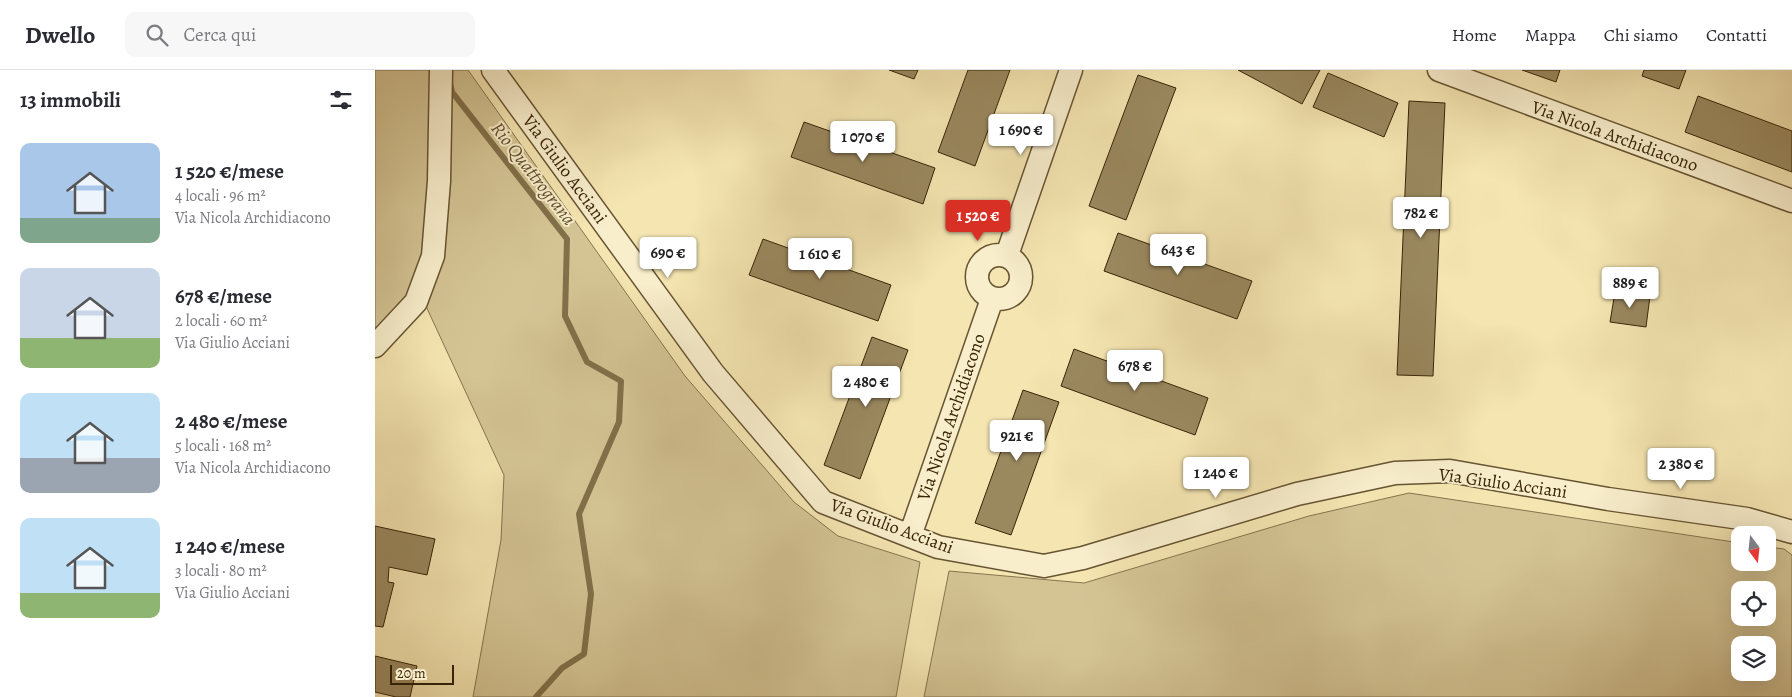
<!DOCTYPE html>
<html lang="it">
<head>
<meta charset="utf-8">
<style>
	body { margin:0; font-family:Alegreya,serif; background:#f7f7f7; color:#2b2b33; height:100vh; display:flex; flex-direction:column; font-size:19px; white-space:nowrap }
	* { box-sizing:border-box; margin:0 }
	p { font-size:16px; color:#7c7c81 }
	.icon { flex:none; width:28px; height:28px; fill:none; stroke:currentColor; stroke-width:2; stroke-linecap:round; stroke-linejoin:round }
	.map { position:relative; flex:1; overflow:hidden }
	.side { display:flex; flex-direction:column; background:#fff; width:375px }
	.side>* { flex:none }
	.needle { width:32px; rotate:165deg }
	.controls { position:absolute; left:1356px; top:456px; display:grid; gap:10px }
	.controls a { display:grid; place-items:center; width:45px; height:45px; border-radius:10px; background:#fff; box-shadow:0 5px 20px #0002; font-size:25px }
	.scale { position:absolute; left:15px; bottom:12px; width:64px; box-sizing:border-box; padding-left:5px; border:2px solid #382407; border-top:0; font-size:14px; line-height:18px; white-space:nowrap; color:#382407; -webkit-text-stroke:4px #f8eecc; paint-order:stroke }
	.price { position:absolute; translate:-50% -42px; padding:0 11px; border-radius:5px; background:#fff; color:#222; font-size:16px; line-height:32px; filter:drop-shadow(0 1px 2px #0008) }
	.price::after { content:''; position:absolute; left:50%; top:30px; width:15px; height:11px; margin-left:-8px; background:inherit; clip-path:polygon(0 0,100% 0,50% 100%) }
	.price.selected { background:#d93025; color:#fff }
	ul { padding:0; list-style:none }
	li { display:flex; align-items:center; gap:15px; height:125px; padding:0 20px }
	li span { display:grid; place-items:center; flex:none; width:140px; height:100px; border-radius:10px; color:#555 }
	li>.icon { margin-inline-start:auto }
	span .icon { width:60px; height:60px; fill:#fffc; stroke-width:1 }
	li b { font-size:21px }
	h2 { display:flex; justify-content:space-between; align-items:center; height:60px; padding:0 20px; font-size:21px }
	header { display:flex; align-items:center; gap:30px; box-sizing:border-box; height:70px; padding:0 25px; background:#fff; border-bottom:1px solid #e1e1e2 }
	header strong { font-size:24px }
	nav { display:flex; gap:28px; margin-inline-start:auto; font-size:18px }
	.search { width:350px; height:45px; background:#f7f7f7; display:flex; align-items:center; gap:12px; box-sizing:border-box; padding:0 18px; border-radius:10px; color:#7c7c81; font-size:19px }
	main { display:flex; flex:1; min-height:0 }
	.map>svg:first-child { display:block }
	.green { fill:#d4c494; stroke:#86744e; fill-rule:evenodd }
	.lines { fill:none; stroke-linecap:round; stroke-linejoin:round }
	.stream { stroke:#82704a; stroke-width:6 }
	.building { fill:#9a885f; stroke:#382407 }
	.minor-casing { stroke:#675432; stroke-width:25 }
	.minor { stroke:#f8eecc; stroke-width:22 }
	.labels { text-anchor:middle; stroke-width:4; stroke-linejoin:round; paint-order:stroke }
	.street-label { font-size:18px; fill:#382407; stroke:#f8eecc }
	.water-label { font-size:19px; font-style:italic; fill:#63502e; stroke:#f8eecc }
</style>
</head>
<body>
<header>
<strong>Dwello</strong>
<div class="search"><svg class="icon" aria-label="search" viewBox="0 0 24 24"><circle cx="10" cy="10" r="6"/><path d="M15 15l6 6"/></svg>Cerca qui</div>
<nav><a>Home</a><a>Mappa</a><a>Chi siamo</a><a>Contatti</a></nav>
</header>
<main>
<section class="side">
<h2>13 immobili<svg class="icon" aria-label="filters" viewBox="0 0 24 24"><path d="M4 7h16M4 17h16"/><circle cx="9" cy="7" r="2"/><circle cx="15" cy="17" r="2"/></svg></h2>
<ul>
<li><span style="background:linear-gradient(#a9c7e8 75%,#7fa58c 0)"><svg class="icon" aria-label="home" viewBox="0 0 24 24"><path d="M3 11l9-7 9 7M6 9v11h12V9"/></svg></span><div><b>1 520 €/mese</b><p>4 locali · 96 m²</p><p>Via Nicola Archidiacono</p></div></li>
<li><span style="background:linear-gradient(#c9d6e8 70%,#8fb573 0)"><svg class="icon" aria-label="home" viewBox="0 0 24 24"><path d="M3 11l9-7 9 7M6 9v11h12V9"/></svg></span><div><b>678 €/mese</b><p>2 locali · 60 m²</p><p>Via Giulio Acciani</p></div></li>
<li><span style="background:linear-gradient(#bfe0f5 65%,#9aa5b1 0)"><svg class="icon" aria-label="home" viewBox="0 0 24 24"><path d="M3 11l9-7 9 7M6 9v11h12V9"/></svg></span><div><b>2 480 €/mese</b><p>5 locali · 168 m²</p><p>Via Nicola Archidiacono</p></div></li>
<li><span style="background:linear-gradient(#bfe0f5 75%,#8fb573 0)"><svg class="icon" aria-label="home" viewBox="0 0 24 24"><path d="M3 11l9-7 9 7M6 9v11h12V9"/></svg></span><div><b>1 240 €/mese</b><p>3 locali · 80 m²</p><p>Via Giulio Acciani</p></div></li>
</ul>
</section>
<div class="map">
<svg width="1417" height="627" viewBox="0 0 1417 627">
	<rect width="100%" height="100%" fill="#f4e5b1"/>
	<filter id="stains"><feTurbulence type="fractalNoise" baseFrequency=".004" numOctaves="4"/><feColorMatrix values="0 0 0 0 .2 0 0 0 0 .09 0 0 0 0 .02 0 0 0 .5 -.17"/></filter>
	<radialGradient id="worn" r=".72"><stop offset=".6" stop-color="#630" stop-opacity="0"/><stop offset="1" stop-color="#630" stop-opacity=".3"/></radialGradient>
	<path class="green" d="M0,0H93L310,306L419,432L463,466L545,492L521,627H98L126,470L129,405L50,234L0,260Z
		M1034,423L1365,473V492H1392L1393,477L1409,479L1417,485V627H549L574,501L709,513L934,446ZM1365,520H1392V548H1365ZM1365,575H1392V602H1365Z"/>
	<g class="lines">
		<path class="stream" d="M75,13L77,22L192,169L190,246L212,292L246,311L244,352L204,444L216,524L209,584L187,598L161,627"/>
	</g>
	<path class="building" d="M514,0H543L539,9Z
		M593,0H635L600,96L563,82Z
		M863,0H945L927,34Z
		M1147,0H1185L1181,12Z
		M1269,0H1311L1304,19L1267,6Z
		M953,3L1023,33L1009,67L938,37Z
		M763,5L801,18L751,150L714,136Z
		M1323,26L1417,61V102L1310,62Z
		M1034,31L1070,33L1058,306L1022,305Z
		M429,52L560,98L548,134L416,87Z
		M743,163L877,211L862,249L729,201Z
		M388,169L516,215L503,251L374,205Z
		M1240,222L1275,226L1271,257L1235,252Z
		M497,267L533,280L485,409L449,395Z
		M699,279L833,328L820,365L686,316Z
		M648,320L684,332L636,465L600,453Z
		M0,456L60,469L52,505L14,497L13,512L19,513L8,557L0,556Z
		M0,586L42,596L35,627H21L0,622Z"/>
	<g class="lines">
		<g class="minor-casing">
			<path id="minor" d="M118,0L338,303L448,432L563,477L669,496L708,488L922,424L1020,403L1075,401L1233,429L1372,449L1417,462
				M1064,0L1417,131
				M602 207a22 22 0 1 1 44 0a22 22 0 1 1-44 0Z
				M632,185L696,0
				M0,276L41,232L58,186L64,111L66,0
				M535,466L617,229"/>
		</g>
		<use href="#minor" class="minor"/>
	</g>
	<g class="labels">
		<g class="street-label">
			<text transform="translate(1240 66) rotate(20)" y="6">Via Nicola Archidiacono</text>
			<text transform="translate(190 99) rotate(54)" y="6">Via Giulio Acciani</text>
			<text transform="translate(576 347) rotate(-71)" y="6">Via Nicola Archidiacono</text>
			<text transform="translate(1128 413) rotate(8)" y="6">Via Giulio Acciani</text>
			<text transform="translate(517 456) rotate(20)" y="6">Via Giulio Acciani</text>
		</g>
		<g class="water-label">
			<text transform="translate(159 103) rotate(52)" y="7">Rio Quattrograna</text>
		</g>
	</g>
	<rect width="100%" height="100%" filter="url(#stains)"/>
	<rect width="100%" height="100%" fill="url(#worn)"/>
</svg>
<div class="controls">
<a><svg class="needle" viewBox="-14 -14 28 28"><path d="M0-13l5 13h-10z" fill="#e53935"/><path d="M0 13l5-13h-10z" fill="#7c7c81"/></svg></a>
<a><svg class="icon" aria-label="locate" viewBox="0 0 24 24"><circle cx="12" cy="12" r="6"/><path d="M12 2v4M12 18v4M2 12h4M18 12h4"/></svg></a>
<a><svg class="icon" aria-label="layers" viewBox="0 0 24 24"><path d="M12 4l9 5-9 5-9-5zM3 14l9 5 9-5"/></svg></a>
</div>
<div class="scale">20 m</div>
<b class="price" style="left:646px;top:86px">1 690 €</b>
<b class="price" style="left:488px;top:93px">1 070 €</b>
<b class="price" style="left:1046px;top:169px">782 €</b>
<b class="price selected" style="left:603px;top:172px">1 520 €</b>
<b class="price" style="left:803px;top:206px">643 €</b>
<b class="price" style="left:293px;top:209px">690 €</b>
<b class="price" style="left:445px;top:210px">1 610 €</b>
<b class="price" style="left:1255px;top:239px">889 €</b>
<b class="price" style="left:760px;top:322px">678 €</b>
<b class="price" style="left:491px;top:338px">2 480 €</b>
<b class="price" style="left:642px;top:392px">921 €</b>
<b class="price" style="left:1306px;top:420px">2 380 €</b>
<b class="price" style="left:841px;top:429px">1 240 €</b>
</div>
</main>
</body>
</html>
